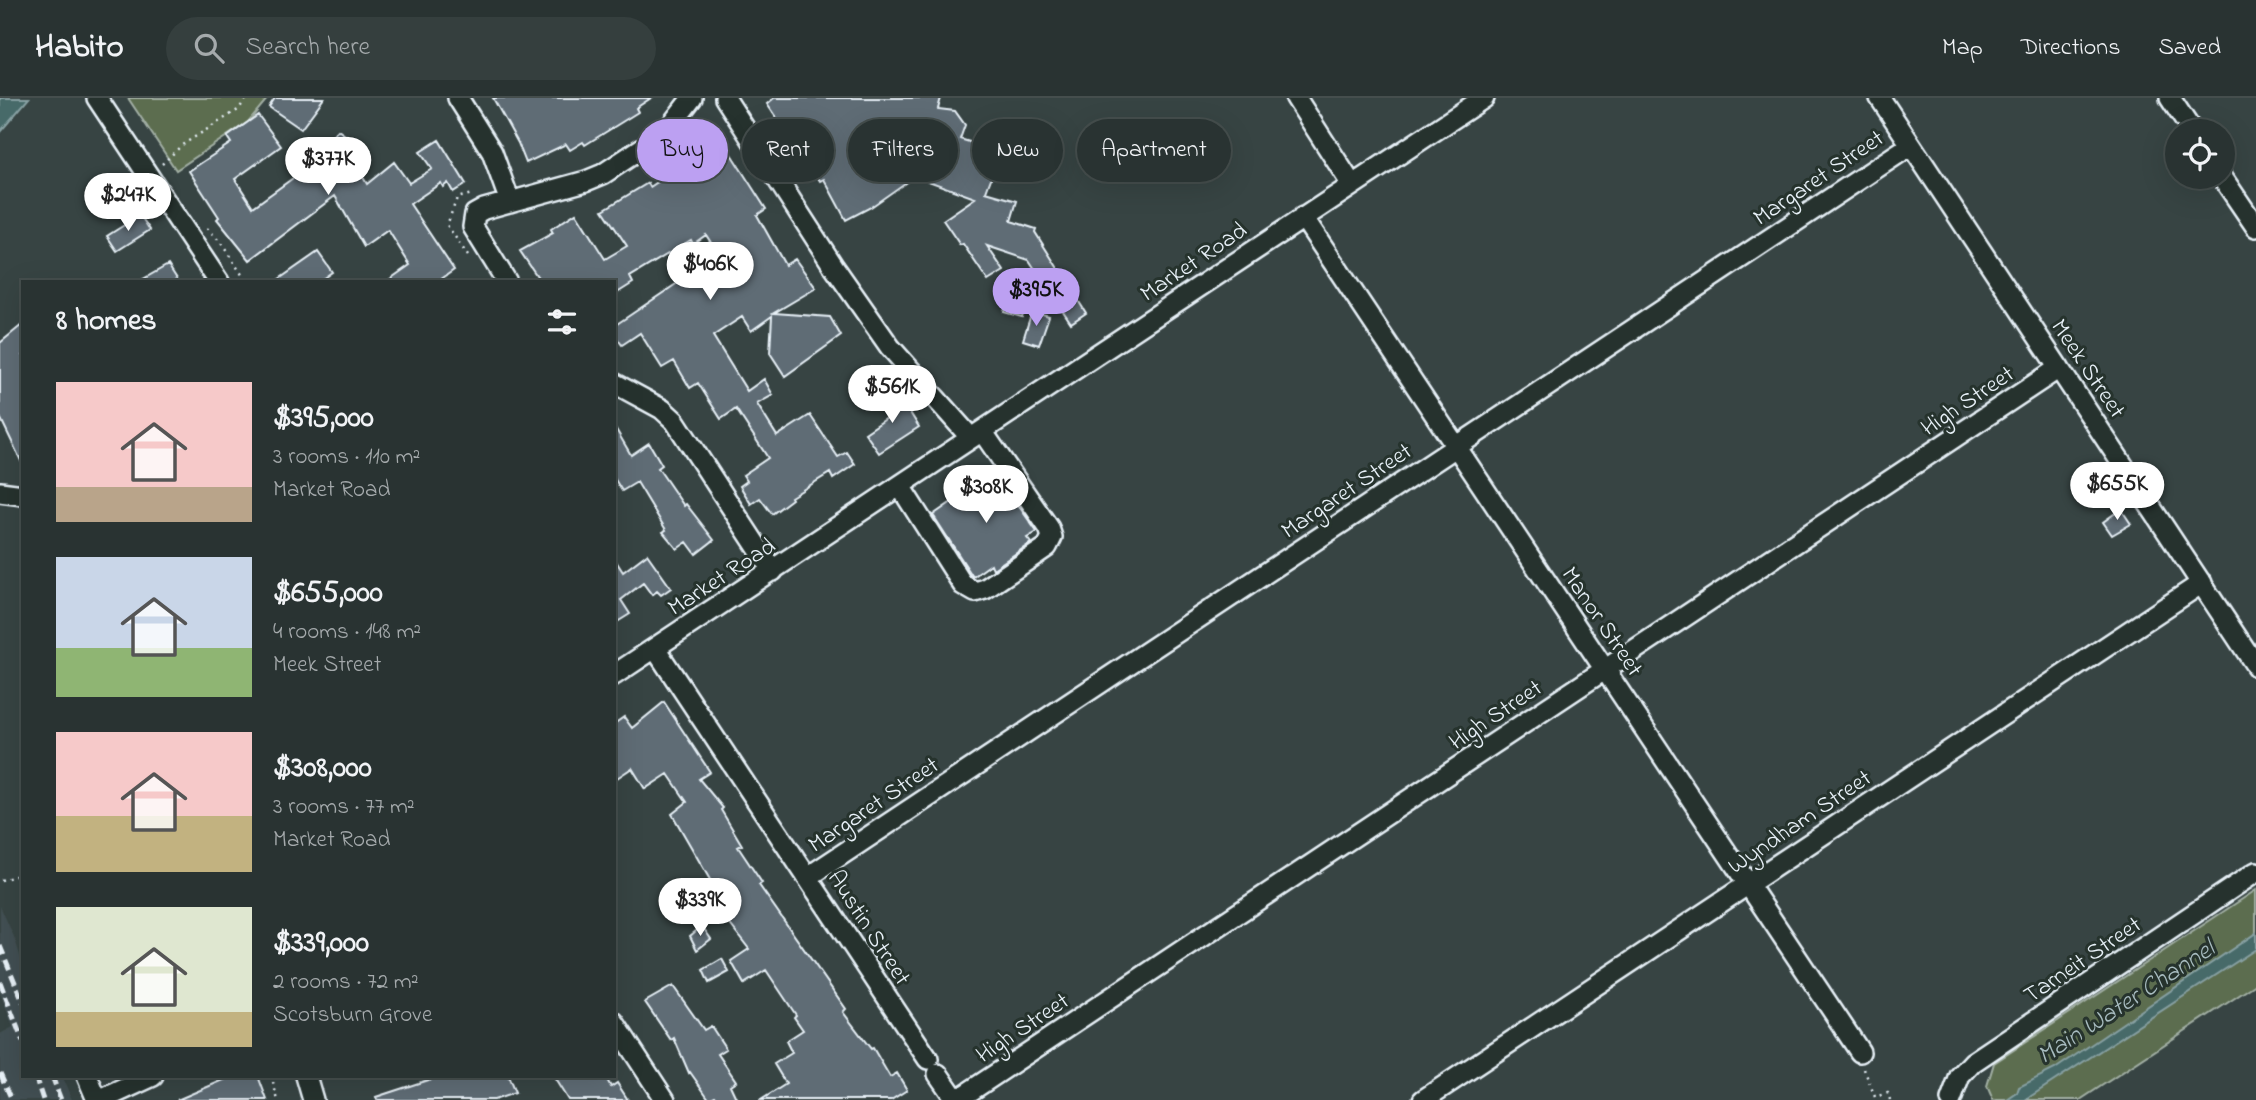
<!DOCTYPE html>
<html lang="en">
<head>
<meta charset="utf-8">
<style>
	body { margin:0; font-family:"Indie Flower",sans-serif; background:#353f3e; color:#f1f3f6; height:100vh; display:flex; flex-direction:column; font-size:26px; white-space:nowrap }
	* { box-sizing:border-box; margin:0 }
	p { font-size:23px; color:#a5aaac }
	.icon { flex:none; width:38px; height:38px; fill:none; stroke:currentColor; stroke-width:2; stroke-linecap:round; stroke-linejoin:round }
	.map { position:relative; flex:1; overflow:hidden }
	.details { position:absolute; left:21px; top:182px; width:595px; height:798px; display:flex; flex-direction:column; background:#293332; border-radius:0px; box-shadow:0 7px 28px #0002,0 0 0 2px #454e4d }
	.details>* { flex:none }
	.hud { position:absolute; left:637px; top:21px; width:665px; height:63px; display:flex; gap:14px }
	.fabs { position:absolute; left:2165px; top:21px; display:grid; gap:14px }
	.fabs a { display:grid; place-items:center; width:70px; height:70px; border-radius:50%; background:#293332; box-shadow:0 7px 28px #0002,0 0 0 2px #454e4d; font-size:35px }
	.price { position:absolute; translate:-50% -60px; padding:0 16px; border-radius:24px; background:#fff; color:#222; font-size:23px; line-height:46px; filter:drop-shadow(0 2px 4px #0008) }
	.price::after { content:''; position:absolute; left:50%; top:42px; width:21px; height:16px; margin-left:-10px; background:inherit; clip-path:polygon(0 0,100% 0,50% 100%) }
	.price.on { background:#bca0f2; color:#111 }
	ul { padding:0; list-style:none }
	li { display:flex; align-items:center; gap:21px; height:175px; padding:0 35px }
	li span { display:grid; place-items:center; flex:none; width:196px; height:140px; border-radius:0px; color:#555 }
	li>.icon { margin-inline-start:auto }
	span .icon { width:84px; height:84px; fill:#fffc; stroke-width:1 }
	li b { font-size:30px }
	h2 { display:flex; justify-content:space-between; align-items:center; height:84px; padding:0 35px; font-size:30px }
	.tag { padding:0 24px; border-radius:32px; background:#293332; box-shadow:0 7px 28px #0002,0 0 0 2px #454e4d; font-size:24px; line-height:63px }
	.tag.on { background:#bca0f2; color:#111 }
	header { display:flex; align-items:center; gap:42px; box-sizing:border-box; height:98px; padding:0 35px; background:#293332; border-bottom:2px solid #454e4d }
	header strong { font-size:33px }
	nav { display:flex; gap:38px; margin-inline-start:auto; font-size:24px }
	.search { width:490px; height:63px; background:#353f3e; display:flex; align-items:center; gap:18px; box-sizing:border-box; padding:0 24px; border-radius:38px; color:#a5aaac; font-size:26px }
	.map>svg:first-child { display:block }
	.built { fill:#435052 }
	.green { fill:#5c6d50; stroke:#a2afa4; stroke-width:2 }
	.water { fill:#466a69; stroke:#87a0a2; stroke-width:2 }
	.building { fill:#5e6c75; stroke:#e8f1f8; stroke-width:2 }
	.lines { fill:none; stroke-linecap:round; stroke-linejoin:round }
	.minor-casing { stroke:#e8f1f8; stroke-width:24 }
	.path { stroke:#e8f1f8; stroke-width:2.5; stroke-dasharray:2 5; stroke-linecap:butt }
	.minor { stroke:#26332d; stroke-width:19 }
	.rail { stroke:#e8f1f8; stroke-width:5; stroke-dasharray:10 5; stroke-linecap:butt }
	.labels { text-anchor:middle; stroke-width:6; stroke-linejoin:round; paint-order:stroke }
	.street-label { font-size:24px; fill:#e8f1f8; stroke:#26332d }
	.water-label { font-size:26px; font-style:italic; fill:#a7bbbf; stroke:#26332d }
</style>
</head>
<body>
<header>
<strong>Habito</strong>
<div class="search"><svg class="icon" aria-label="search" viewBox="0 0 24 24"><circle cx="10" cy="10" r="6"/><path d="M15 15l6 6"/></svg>Search here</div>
<nav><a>Map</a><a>Directions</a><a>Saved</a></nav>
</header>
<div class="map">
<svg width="2256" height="1002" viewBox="0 0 2256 1002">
	<rect width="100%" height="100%" fill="#374443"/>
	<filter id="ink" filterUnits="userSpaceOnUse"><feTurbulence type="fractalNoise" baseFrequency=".0143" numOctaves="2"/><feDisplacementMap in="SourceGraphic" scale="14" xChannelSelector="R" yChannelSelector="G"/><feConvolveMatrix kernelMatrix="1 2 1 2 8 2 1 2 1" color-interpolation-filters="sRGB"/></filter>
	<g filter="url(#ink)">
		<path class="built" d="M0,808L15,841L23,868V978H62L72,1002H0V936L13,929L0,895Z"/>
		<path class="green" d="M128,0H268L248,24L176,72Z
			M2256,792V886L2080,1002H1993L1987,988L1994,965Z"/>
		<path class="water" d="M0,0H29L0,34Z
			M2256,835V851L2025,1002H2007L2017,995L2019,989L2055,971Z"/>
		<path class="building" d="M275,0H324L301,31L269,9Z
			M493,0H651L636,10L638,14L585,47L583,44L570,52L566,46L526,65L518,45Z
			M774,0H941L938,11L955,13L965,27L960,41L979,47L975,59L992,65L989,73L993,75L986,94L1017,103L1011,123L1036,131L1035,134L1086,215L1071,225L1029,162L987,148L1004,173L988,183L963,146L960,147L943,122L975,100L915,78L871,109L846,122L824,81L820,83L812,70L815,67L783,30L767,6Z
			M258,17L281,48L235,81L253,109L311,67L308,64L338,32L365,51L354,64L367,86L394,64L409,85L432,71L420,54L439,42L466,86L453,94L448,85L443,89L441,85L410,106L454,172L437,184H386L410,167L388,132L364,149L335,98L250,162L217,121L219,119L189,73L231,45L227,39Z
			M717,34L766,111L757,117L785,167L795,161L816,190L774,215L830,219L841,238L785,278L770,255L772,218L751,233L742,219L713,238L747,293L764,281L773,297L757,306L777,338L810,317L838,359L847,354L855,366L833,381L830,375L791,399L792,401L772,416L760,400L751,406L740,388L747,383L743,377L768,360L736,311L721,321L698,285L690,290L674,263L662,270L640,235L622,247L614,236V228L719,157L706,137L693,146L691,142L630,179L633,185L614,197V184H541L520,153L553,135L551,131L576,115L605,161L627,148L603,112L648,85L650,89L698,57L694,49Z
			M140,117L150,132L117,153L107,138Z
			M318,154L332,174L318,184H275Z
			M168,167L179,184H138Z
			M1013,183L1031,189L1022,219L1004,214Z
			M1032,213L1049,218L1039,247L1023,242Z
			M23,226V367L0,319V245Z
			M899,297L919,329L879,355L865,335L887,320L881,311Z
			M614,328L631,357L649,345L662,367L658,370L684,408L686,406L714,442L696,456L687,444L677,451L663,434L666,432L637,384L622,393L614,380Z
			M995,374L1037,434L1027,440L1031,445L993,471L991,466L973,479L933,417Z
			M2121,411L2131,426L2112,437L2103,424Z
			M647,456L671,490L661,497L657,493L652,497L643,485L621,502L630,516L614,526V460L623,474Z
			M664,604L710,674L699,681L723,710L721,712L742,747L738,749L762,785L759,787L846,911L843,914L871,951L873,950L890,979L897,975L907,992L891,1002H761L786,986L774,966L792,955L786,943L803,932L794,919L796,917L766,872L744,886L731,863L749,851L729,825L735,820L713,787L672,716L687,704L668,676L645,691L632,670L614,682V626L624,619L632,630Z
			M702,828L711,841L697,852L690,838Z
			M722,861L729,874L709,885L703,872Z
			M673,888L704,932L711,928L726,951L718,956L736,983L730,987L737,1002H718L715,998L709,1001L690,974L689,975L674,940L671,942L645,904Z
			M233,978H258L267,1002H177Z
			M440,978H508L515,995L494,1002H377L376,999Z
			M553,978H605L611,989L617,985L628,1002H568Z"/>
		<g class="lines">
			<g class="minor-casing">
				<path id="minor" d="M97,0L219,184
					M458,0L492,54L510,104
					M725,0L834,169L890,249L971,340
					M1296,0L1352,87
					M1880,0L2256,568
					M2170,0L2192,33
					M2222,79L2256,129
					M1303,119L1860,954
					M507,184L473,129L475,116L484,111L586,83L603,76L665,35L692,0
					M614,285L662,311L675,323L773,473
					M900,388L963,487L975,494L985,491L1047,449L1052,439L1049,430L982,333
					M0,394L23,397
					M655,550L928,961
					M614,577L1484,0
					M808,779L1911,47
					M614,924L665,1002
					M938,976L956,1002
					M87,978L97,1002
					M306,978L313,1002
					M101,1002L153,978
					M957,1002L2059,270
					M1423,1002L2202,485
					M1951,1002L1960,978L1973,964L2256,774"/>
			</g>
			<path class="path" d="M162,66L182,47L238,12L247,0
				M207,130L221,145L247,184
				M468,158L447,127L457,100L472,96
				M1,782L23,776
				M1864,971L1875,999L1888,995L1890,1002
				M271,978L278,1002"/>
			<use href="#minor" class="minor"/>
			<path class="rail" d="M0,848L23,904
				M0,884L23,944
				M0,975L12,1002
				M35,978L43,1002
				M52,978L61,1002"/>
		</g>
	</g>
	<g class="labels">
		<g class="street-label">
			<text transform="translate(1818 79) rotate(-34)" y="8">Margaret Street</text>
			<text transform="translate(1193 163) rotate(-34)" y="8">Market Road</text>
			<text transform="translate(2089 270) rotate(56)" y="8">Meek Street</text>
			<text transform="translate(1967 302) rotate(-34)" y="8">High Street</text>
			<text transform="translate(1346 392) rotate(-34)" y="8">Margaret Street</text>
			<text transform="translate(721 478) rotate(-33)" y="8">Market Road</text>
			<text transform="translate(1603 523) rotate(56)" y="8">Manor Street</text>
			<text transform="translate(1495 616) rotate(-34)" y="8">High Street</text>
			<text transform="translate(873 706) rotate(-34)" y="8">Margaret Street</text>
			<text transform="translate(1799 723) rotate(-34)" y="8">Wyndham Street</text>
			<text transform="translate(870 829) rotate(57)" y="8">Austin Street</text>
			<text transform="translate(2082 861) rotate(-34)" y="8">Tarneit Street</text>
			<text transform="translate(1022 929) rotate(-34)" y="8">High Street</text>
		</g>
		<g class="water-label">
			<text transform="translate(2125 903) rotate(-33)" y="9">Main Water Channel</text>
		</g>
	</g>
</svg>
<div class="fabs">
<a><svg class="icon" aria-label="locate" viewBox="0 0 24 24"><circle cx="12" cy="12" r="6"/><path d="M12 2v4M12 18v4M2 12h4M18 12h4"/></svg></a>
</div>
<b class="price" style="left:328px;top:99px">$377K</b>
<b class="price" style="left:128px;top:135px">$247K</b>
<b class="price" style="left:710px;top:204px">$406K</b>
<b class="price on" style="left:1036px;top:230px">$395K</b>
<b class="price" style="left:892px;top:327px">$561K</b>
<b class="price" style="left:2117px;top:424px">$655K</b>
<b class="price" style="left:986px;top:427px">$308K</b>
<b class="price" style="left:700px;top:840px">$339K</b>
<div class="hud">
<a class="tag on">Buy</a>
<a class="tag">Rent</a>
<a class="tag">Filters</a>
<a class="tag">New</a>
<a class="tag">Apartment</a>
</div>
<section class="details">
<h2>8 homes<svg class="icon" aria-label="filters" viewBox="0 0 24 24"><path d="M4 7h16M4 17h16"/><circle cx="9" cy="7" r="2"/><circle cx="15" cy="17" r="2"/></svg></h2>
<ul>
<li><span style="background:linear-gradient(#f6c9c9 75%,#b9a48a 0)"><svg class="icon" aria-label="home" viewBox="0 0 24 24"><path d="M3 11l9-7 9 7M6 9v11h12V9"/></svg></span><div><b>$395,000</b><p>3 rooms · 110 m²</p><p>Market Road</p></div></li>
<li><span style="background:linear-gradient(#c9d6e8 65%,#8fb573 0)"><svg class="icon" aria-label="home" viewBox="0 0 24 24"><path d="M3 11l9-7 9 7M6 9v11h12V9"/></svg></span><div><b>$655,000</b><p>4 rooms · 148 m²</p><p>Meek Street</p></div></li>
<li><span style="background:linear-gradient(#f6c9c9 60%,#c2b280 0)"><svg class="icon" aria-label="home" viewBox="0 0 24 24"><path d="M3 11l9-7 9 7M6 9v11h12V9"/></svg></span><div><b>$308,000</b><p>3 rooms · 77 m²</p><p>Market Road</p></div></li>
<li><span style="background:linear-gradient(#dfe7d0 75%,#c2b280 0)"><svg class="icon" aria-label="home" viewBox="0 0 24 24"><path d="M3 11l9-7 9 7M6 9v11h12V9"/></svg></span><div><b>$339,000</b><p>2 rooms · 72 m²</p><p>Scotsburn Grove</p></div></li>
</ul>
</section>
</div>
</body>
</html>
